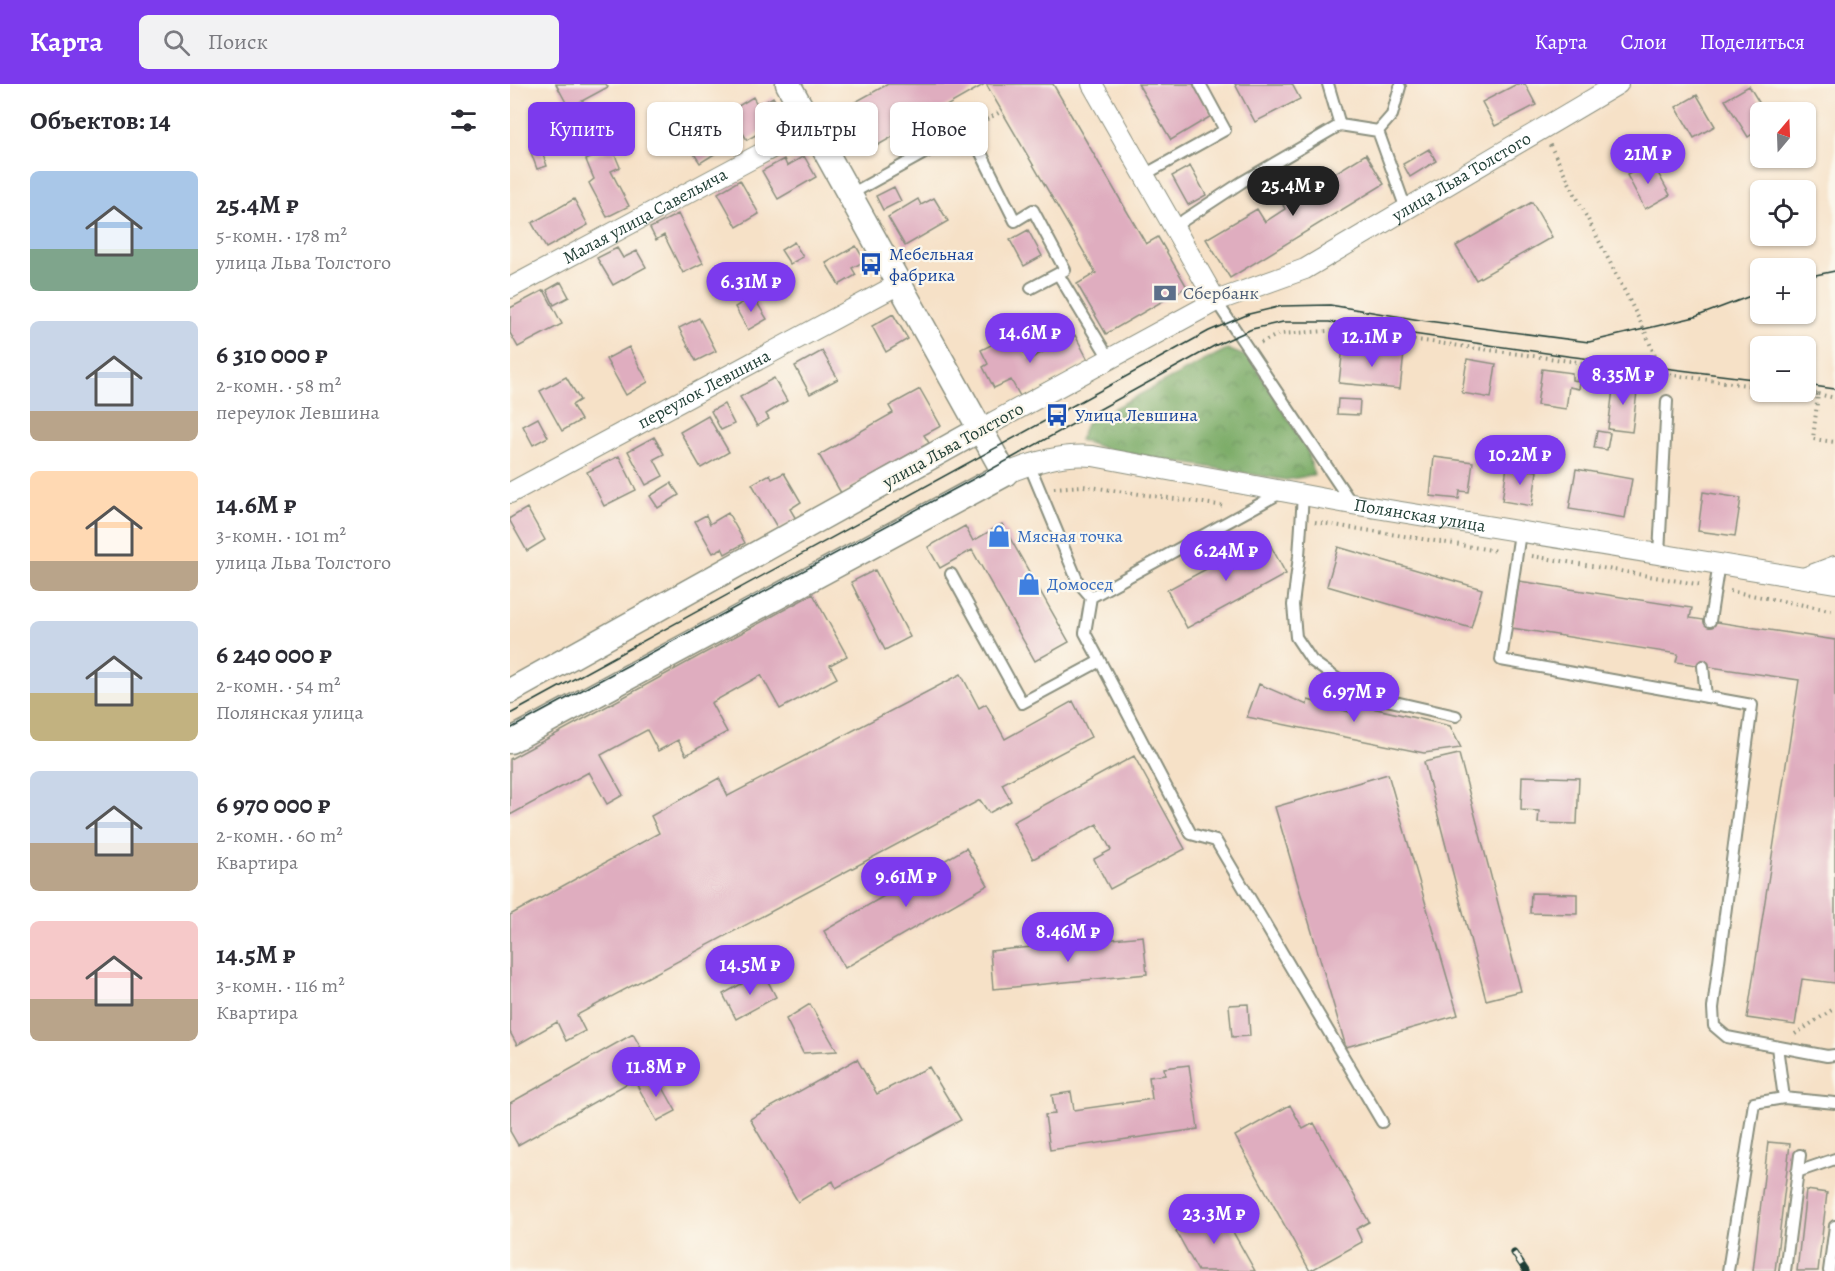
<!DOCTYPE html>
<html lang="ru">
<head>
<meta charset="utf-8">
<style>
	body { margin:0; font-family:Alegreya,serif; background:#f2f2f3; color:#2b2b33; height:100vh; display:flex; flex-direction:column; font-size:22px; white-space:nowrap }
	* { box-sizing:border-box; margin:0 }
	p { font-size:20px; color:#7c7c81 }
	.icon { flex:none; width:33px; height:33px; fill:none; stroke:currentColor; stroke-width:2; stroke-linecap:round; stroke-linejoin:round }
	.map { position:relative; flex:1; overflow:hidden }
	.panel { display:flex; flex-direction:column; background:#fff; width:510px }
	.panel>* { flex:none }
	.guide { position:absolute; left:18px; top:18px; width:570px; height:54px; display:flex; gap:12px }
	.needle { width:39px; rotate:19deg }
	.fabs { position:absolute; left:1240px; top:18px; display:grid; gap:12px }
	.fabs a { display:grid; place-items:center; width:66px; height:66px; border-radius:9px; background:#fff; box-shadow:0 2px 4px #0004; font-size:30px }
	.price { position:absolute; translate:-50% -51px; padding:0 14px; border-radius:21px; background:#7c3aed; color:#fff; font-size:20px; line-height:39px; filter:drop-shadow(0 2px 3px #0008) }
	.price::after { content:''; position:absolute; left:50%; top:36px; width:18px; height:14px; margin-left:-9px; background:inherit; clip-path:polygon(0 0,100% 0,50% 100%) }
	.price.active { background:#222; color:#fff }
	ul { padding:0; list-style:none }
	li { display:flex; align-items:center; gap:18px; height:150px; padding:0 30px }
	li span { display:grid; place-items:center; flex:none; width:168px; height:120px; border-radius:9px; color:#555 }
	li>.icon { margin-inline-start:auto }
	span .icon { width:72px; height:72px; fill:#fffc; stroke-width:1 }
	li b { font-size:26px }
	h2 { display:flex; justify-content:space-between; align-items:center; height:72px; padding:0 30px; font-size:26px }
	.chip { padding:0 21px; border-radius:9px; background:#fff; box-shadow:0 2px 4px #0004; font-size:21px; line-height:54px }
	.chip.active { background:#7c3aed; color:#fff }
	header { display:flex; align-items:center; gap:36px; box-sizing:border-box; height:84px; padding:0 30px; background:#7c3aed; color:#fff }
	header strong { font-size:28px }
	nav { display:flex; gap:33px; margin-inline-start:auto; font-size:21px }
	.search { width:420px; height:54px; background:#f2f2f3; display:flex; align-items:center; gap:15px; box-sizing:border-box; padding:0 21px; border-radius:9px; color:#7c7c81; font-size:22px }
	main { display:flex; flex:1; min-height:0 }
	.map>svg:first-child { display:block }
	.forest { fill:url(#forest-crowns); stroke:#4d744e; stroke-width:1.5 }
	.building { fill:#dfadbf }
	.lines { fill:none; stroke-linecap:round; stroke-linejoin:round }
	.service-casing { stroke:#8a8f7e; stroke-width:14 }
	.minor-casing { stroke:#8a8f7e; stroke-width:22 }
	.tertiary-casing { stroke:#8a8f7e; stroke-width:27 }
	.path { stroke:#8a8f7e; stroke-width:4; stroke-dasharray:1.5 4.5; stroke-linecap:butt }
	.service { stroke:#fff; stroke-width:10 }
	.minor { stroke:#fff; stroke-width:20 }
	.tertiary { stroke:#fff; stroke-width:24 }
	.tram { stroke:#1f3d34; stroke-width:1.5 }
	.rail-casing { stroke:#1f3d34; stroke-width:7 }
	.rail { stroke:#fbf7ec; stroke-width:4.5; stroke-dasharray:14; stroke-linecap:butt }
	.labels { text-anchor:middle; stroke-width:4.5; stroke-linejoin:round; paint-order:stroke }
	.street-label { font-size:18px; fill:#1f3d34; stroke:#fbf7ec }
	.transit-label { font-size:18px; fill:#164399; stroke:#fbf7ec; text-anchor:start }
	.service-label { font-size:18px; fill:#4e5e75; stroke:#fbf7ec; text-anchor:start }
	.shop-label { font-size:18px; fill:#366cbe; stroke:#fbf7ec; text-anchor:start }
</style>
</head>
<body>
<header>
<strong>Карта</strong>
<div class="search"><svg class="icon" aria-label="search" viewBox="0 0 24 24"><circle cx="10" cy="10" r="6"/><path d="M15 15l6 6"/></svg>Поиск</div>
<nav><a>Карта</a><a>Слои</a><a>Поделиться</a></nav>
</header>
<main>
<section class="panel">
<h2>Объектов: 14<svg class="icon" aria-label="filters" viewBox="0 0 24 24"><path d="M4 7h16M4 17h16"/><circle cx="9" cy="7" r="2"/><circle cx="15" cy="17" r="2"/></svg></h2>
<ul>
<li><span style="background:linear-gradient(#a9c7e8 65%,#7fa58c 0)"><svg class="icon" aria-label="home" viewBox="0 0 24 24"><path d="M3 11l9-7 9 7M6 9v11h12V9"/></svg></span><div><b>25.4M ₽</b><p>5-комн. · 178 m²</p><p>улица Льва Толстого</p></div></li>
<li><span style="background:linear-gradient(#c9d6e8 75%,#b9a48a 0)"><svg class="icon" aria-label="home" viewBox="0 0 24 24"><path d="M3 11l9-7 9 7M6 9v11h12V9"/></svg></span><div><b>6 310 000 ₽</b><p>2-комн. · 58 m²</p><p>переулок Левшина</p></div></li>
<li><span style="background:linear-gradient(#ffd9b3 75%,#b9a48a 0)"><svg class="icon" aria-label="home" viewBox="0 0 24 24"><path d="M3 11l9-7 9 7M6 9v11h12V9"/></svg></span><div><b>14.6M ₽</b><p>3-комн. · 101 m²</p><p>улица Льва Толстого</p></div></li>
<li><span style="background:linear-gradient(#c9d6e8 60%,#c2b280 0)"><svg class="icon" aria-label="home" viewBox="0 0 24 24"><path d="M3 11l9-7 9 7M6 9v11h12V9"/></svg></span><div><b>6 240 000 ₽</b><p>2-комн. · 54 m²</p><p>Полянская улица</p></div></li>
<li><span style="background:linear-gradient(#c9d6e8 60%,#b9a48a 0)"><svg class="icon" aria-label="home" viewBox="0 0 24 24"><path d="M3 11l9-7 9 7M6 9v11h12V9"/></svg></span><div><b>6 970 000 ₽</b><p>2-комн. · 60 m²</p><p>Квартира</p></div></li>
<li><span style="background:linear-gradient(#f6c9c9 65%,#b9a48a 0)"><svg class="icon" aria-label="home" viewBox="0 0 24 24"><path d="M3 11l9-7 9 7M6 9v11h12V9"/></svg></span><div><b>14.5M ₽</b><p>3-комн. · 116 m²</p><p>Квартира</p></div></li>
</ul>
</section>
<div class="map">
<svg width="1325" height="1187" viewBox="0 0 1325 1187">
	<defs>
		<pattern id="forest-crowns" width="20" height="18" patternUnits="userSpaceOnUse" patternTransform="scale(1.5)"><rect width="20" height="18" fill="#7bac68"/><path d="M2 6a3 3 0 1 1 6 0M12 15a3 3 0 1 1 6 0" fill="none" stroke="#648d56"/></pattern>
	</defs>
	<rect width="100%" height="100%" fill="#fbf7ec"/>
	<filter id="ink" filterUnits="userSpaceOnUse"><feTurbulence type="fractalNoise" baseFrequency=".0167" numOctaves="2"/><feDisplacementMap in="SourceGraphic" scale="12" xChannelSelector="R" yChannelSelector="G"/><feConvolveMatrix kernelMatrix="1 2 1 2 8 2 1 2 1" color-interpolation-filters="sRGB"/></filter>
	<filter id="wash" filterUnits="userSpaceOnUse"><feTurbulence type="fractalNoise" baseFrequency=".008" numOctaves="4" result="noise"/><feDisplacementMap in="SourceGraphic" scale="24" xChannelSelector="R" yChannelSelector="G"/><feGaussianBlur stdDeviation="1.35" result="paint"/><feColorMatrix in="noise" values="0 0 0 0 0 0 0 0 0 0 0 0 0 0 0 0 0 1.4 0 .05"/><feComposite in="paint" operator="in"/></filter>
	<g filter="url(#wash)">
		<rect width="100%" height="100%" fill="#f6e1c7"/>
		<path class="forest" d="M717,265L740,274L797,365L804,391L776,396L602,367L569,356L577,338Z"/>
		<g id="blocks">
			<path class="building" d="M46,0H96L98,3L59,24Z
				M378,0H475L363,64L338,22Z
				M476,0H543L636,160L648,153L677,203L596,250L567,200L586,189Z
				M628,0H684L703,31L661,56Z
				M725,0H782L790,15L745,38Z
				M1007,0H1015L1026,21L985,42L972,18Z
				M1239,2L1255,28H1251V44L1238,53L1215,16Z
				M1187,11L1205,42L1184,54L1166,23Z
				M243,13L248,22L263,13L275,34L237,56L220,27Z
				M204,43L216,63L190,79L177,59Z
				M30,62L37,82L27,85L20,66Z
				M102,64L110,83L101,87L119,122L97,133L79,99L84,95L76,76Z
				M919,65L926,77L900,93L893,80Z
				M856,70L874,100L720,194L696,155L747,125L755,138L775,125L773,121Z
				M294,72L306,93L268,115L252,87L274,75L277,82Z
				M1142,78L1160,111L1135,125L1117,91Z
				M680,82L696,111L678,121L662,92Z
				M230,96L249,130L227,143L208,109Z
				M384,103L391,117L373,126L366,112Z
				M424,114L438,137L395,162L378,133L408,115L411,121Z
				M64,115L78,141L36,164L22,139Z
				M1022,118L1042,153L966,196L946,162Z
				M168,130L193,179L173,189L154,151L146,156L140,144Z
				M518,146L532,172L514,182L500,156Z
				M284,158L293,173L280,180L271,166Z
				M346,162L355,177L342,184L346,191L329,201L316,179Z
				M107,164L113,174L127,167L136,183L103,201L87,174Z
				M51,198L59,213L44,221L37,206Z
				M34,206L52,240L8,263L0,249V224Z
				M243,212L257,235L238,246L225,223Z
				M383,230L398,255L376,268L362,242Z
				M189,234L206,267L186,277L169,244Z
				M565,251L578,276L510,312L501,296L484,304L473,283L478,280L471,266L497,253L503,264L510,260L518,276Z
				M119,263L138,298L116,311L96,275Z
				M833,263L894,269L890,305L829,299Z
				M312,267L328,295L300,310L285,282Z
				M957,275L986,280L981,314L952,309Z
				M1032,285L1062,289V296L1070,297L1069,305L1059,303L1056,325L1027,321Z
				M56,293L70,316L62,321L71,336L52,347L30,307Z
				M264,294L277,317L256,330L259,335L247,342L230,313Z
				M1104,297L1128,300L1122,348L1098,345Z
				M410,305L431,342L414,351L419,359L331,409L309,371L383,329L379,322Z
				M828,315L850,316L849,331L827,330Z
				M214,320L224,340L211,346L201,327Z
				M198,332L219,368L191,384L170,348Z
				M28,334L38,353L23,361L13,342Z
				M1087,347L1100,349L1097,366L1084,364Z
				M144,353L154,370L144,375L153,392L136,401L118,367Z
				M109,372L126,406L94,422L77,388Z
				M924,373L963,378L959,408L950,407L949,415L920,412Z
				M997,382L1027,387L1022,422L992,417Z
				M1066,385L1122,395L1115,434L1059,425Z
				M274,389L291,418L280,425L286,435L268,445L242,400L260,390L262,395Z
				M161,399L169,411L148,424L140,412Z
				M1193,408L1231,414L1225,452L1188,447Z
				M17,424L35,456L17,467L0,437V434Z
				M218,429L235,459L215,470L212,464L203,469L185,437L196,431L200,440Z
				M492,440L559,558L525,577L462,466L430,484L418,463L455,442L463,457Z
				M756,453L776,490L677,544L657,506Z
				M828,463L972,505L961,544L817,502Z
				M365,486L400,553L375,566L341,498Z
				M1009,497L1182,524L1180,534L1325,556V899L1292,895L1285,941L1237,934L1289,596L1166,578L1168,570L1002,544Z
				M303,510L337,572L320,581L327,594L270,625L251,591L201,619L217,648L176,671L168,656L148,667L137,646L91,671L113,711L97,720L79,688L0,731V675Z
				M451,590L469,624L476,620L495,655L563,617L581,653L492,700L501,717L479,729L470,716L67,931L75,947L56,957L47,938L7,961L0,948V831L149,749L141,732L209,694L218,712Z
				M749,600L797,621L798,616L843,629L845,620L940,642L951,664L914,669L737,633Z
				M949,670L1011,907L976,916L914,678Z
				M624,672L675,765L600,805L584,775L601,766L587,740L523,775L503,738Z
				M878,690L948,931L836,963L765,723Z
				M1012,692L1069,694L1067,740L1028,739L1029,727L1011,726Z
				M456,764L478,801L335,884L314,847Z
				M1021,809L1067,810V830L1020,829Z
				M633,852L637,890L483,905L480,867Z
				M253,888L266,913L226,935L213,910Z
				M300,920L327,967L293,969L276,935Z
				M738,920L740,952L722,953L719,921Z
				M123,950L143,985L8,1061L0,1047V1019Z
				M347,975L367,1010L419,983L451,1036L326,1104L323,1097L288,1118L240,1035Z
				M679,981L688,1045L540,1066L535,1031L545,1030L542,1011L561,1008L564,1026L642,1015L639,993L655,991L654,984Z
				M146,991L166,1027L147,1037L127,1001Z
				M780,1021L793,1045L804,1039L859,1138L846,1145L852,1158L800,1187L725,1052Z
				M1258,1058L1280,1060L1265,1187H1243Z
				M1296,1106L1317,1109L1308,1187H1287Z
				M709,1123L745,1187H688L666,1147Z"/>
		</g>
	</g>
	<g filter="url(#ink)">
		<use href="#blocks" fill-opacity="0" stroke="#8a8f7e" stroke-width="1.5"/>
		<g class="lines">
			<g class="service-casing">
				<path id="service" d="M818,0L830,41L868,47
					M890,3L882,31L868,47L896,125
					M634,91L715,46L690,0
					M339,111L449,50L464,55L505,137L523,126L555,186L521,204
					M665,142L732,98L830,41
					M548,190L600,276
					M706,217L842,420
					M519,380L568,498L581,513L772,408
					M793,411L789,472L783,521L786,553L802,577L837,602L872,615L946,632
					M1010,449L991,576L1242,621L1203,924L1204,942L1217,953L1317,972L1325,971
					M1149,470L1157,317
					M441,490L512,619L590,577L575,549L581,513
					M1200,537L1209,479
					M590,577L681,750L706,757L872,1038
					M1193,582L1196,613
					M1267,963L1274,1014
					M1287,1088L1325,1075
					M1218,1187L1244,1019L1274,1014L1325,1019
					M1275,1187L1290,1071
					M1319,1187L1325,1142"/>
			</g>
			<g class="minor-casing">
				<g id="minor">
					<path d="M582,0L706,217"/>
					<path id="s1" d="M0,204L301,43"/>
					<path id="s2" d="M469,346L706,217L795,185L1108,0"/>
					<path id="s3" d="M495,390C523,378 553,369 583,372L842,420L1325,499"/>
					<path id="s4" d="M0,409L389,200"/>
					<path d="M1296,493L1325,482"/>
				</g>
			</g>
			<g class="tertiary-casing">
				<path id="tertiary" d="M0,607L469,346
					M0,657L495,390L278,0"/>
			</g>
			<path class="path" d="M466,41L492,27
				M1040,61L1134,245L1149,282L1154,304
				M751,259L769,250L833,246L1251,303
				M1288,308L1308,310L1303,355L1325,358
				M1308,310L1325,314
				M544,404L573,402L715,422
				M805,438L988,467
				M1022,472L1192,501
				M1220,507L1325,527
				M1285,950L1325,924"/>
			<use href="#service" class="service"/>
			<use href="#minor" class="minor"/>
			<use href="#tertiary" class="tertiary"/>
			<path class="tram" d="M1296,193L1325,187
				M1296,301L1325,305
				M0,630L699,247L739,230L772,222L820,221L910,236L1079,258L1185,233L1251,208
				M0,645L480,386L704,262L742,245L773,238H819L1057,272L1251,296"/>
			<g class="rail-casing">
				<path id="rail" d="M1004,1169L1016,1187"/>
			</g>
			<use href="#rail" class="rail"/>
		</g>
	</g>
	<defs>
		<g id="bus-bare" transform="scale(1.8)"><path d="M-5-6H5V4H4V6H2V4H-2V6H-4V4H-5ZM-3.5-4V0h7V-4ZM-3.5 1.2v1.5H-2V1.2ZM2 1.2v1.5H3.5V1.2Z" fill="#1a4fb4" stroke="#fbf7ec" stroke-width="2.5" paint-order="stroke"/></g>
		<g id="bank-bare" transform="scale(1.8)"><path d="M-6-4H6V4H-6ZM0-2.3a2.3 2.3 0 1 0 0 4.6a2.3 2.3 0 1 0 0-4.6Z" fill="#5c6f8a" stroke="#fbf7ec" stroke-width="2.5" paint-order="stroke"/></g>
		<g id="shop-bare" transform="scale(1.8)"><path d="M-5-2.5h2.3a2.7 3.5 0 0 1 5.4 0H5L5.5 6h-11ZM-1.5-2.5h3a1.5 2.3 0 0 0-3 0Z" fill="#3f7fe0" stroke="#fbf7ec" stroke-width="2.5" paint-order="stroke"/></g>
	</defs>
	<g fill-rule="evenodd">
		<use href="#bus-bare" x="361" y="180"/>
		<use href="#bank-bare" x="655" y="209"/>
		<use href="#bus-bare" x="547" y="331"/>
		<use href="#shop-bare" x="489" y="452"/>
		<use href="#shop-bare" x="519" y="500"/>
	</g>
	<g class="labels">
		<g class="street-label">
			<text dy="6" stroke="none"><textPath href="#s2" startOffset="546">улица Льва Толстого</textPath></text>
			<text dy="6" stroke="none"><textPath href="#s1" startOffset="153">Малая улица Савельича</textPath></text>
			<text dy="6" stroke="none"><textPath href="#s4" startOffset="220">переулок Левшина</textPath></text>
			<text transform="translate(443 361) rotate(-29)" y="6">улица Льва Толстого</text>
			<text dy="6" stroke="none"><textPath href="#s3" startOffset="423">Полянская улица</textPath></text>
		</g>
		<g class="transit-label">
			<text x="379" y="176">Мебельная<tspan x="379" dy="21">фабрика</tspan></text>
			<text x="565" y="337">Улица Левшина</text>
		</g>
		<g class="service-label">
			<text x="673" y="215">Сбербанк</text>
		</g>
		<g class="shop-label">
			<text x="507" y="458">Мясная точка</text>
			<text x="537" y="506">Домосед</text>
		</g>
	</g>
</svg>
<div class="fabs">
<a><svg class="needle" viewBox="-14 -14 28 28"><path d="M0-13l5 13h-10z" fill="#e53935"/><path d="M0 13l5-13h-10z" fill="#7c7c81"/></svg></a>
<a><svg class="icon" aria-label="locate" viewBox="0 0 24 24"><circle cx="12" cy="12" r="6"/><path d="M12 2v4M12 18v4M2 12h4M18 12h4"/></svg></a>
<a>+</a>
<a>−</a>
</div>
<b class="price" style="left:1138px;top:101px">21M ₽</b>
<b class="price active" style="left:783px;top:133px">25.4M ₽</b>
<b class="price" style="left:241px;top:229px">6.31M ₽</b>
<b class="price" style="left:520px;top:280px">14.6M ₽</b>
<b class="price" style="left:862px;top:284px">12.1M ₽</b>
<b class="price" style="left:1113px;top:322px">8.35M ₽</b>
<b class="price" style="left:1010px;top:402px">10.2M ₽</b>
<b class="price" style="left:716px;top:498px">6.24M ₽</b>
<b class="price" style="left:844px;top:639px">6.97M ₽</b>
<b class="price" style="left:396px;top:824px">9.61M ₽</b>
<b class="price" style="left:558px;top:879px">8.46M ₽</b>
<b class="price" style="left:240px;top:912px">14.5M ₽</b>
<b class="price" style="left:146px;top:1014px">11.8M ₽</b>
<b class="price" style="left:704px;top:1161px">23.3M ₽</b>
<div class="guide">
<a class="chip active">Купить</a>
<a class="chip">Снять</a>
<a class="chip">Фильтры</a>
<a class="chip">Новое</a>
</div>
</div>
</main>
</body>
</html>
